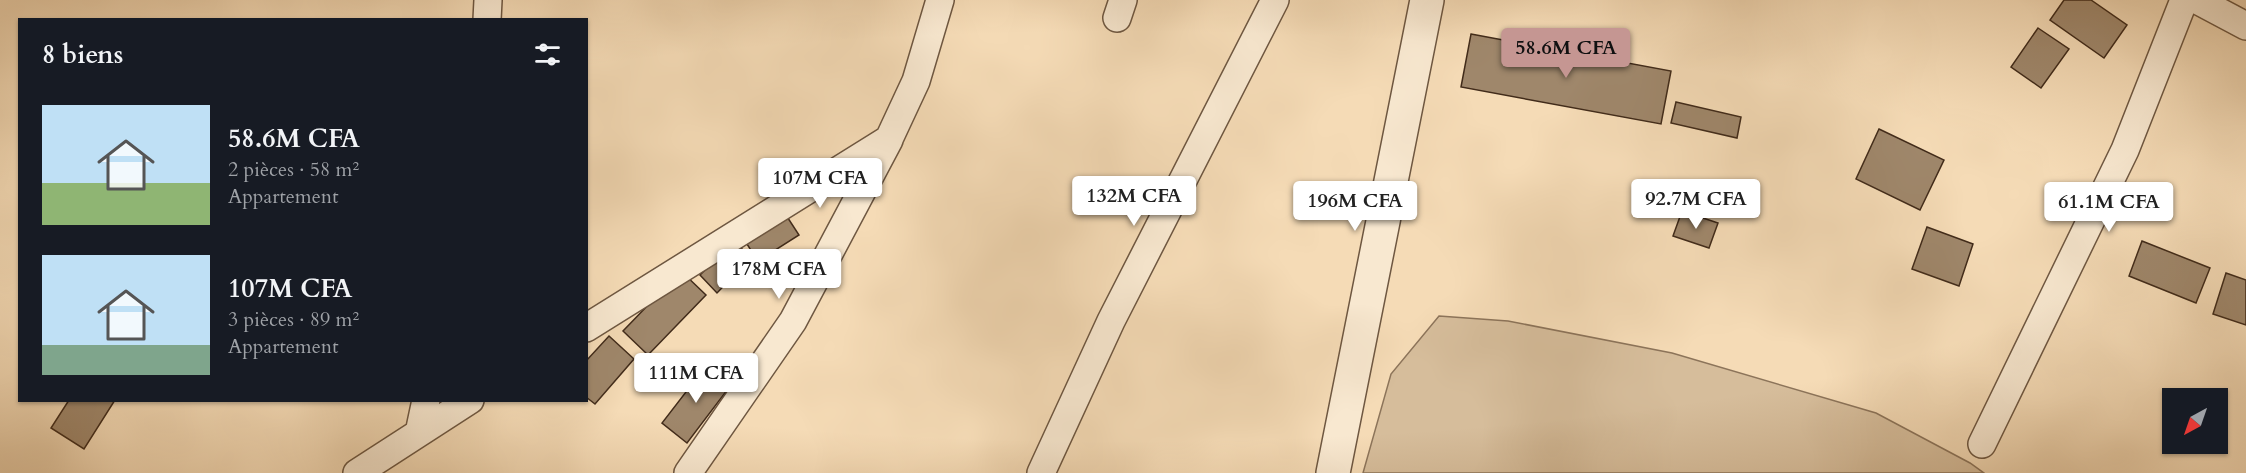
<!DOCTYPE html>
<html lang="fr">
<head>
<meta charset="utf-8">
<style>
	body { margin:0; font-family:Cardo,serif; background:#242831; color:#f1f3f6; height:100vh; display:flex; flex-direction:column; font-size:22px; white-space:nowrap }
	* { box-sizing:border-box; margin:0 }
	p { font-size:20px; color:#9ea1a6 }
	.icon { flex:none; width:33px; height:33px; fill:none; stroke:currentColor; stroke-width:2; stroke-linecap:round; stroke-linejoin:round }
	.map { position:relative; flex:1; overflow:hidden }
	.sheet { position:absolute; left:18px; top:18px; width:570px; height:384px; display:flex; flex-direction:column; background:#171b24; border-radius:0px; box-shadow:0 2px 4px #0004 }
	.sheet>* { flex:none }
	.needle { width:39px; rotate:220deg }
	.controls { position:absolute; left:2162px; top:388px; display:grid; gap:12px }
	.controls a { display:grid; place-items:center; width:66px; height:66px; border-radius:0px; background:#171b24; box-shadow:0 2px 4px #0004; font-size:30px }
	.price { position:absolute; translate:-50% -51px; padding:0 14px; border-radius:6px; background:#fff; color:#222; font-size:20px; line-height:39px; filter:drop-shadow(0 2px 3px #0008) }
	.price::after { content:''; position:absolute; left:50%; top:36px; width:18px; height:14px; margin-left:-9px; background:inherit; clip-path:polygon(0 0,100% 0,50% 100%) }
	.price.current { background:#c59692; color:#111 }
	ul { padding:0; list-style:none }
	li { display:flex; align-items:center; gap:18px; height:150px; padding:0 24px }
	li span { display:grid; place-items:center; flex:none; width:168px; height:120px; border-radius:0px; color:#555 }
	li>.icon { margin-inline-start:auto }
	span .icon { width:72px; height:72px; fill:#fffc; stroke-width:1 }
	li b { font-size:26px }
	h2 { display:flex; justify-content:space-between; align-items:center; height:72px; padding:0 24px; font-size:26px }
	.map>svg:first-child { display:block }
	.garden { fill:#d6bd9b; stroke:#8c745a; stroke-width:1.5 }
	.building { fill:#9f876b; stroke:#412b1a; stroke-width:1.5 }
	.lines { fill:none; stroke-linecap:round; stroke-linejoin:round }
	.minor-casing { stroke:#6e5741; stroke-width:30 }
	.tertiary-casing { stroke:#6e5741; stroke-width:36 }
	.minor { stroke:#f8e8d0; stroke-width:27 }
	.tertiary { stroke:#f8e8d0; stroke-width:33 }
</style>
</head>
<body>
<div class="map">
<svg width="2246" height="473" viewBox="0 0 2246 473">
	<rect width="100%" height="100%" fill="#f5dbb6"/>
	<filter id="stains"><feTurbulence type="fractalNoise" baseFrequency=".00333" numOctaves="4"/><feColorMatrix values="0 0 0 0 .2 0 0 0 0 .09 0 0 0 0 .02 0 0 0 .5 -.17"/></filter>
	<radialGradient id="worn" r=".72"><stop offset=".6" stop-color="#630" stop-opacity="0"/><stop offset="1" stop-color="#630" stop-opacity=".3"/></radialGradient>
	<path class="garden" d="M1439,316L1508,321L1672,353L1876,413L1970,463L1984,473H1363L1391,374Z"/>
	<path class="building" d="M2064,0H2091L2127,25L2104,58L2050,20Z
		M2038,28L2069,49L2041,88L2011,67Z
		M1471,34L1671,71L1661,124L1461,87Z
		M1676,102L1741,117L1737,138L1671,123Z
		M1879,129L1944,160L1920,210L1856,179Z
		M1682,211L1718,223L1709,248L1673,236Z
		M784,212L799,235L758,261L743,238Z
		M1927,227L1973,244L1959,286L1912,269Z
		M734,241L751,258L717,293L700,275Z
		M2142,241L2210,268L2196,303L2129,276Z
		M681,271L706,295L648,355L623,331Z
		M2226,273L2246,280V325L2213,314Z
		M609,336L634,359L595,404L586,397V361Z
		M706,366L731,385L687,443L662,423Z
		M69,400H115L84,449L51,428Z"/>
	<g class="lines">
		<g class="minor-casing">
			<path id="minor" d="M2197,0L2246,26
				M1117,18L1123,0
				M487,20L488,0
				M586,328L889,139L916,81L940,0
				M419,433L426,400
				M1982,444L2125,150L2184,0
				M357,473L470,400
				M688,473L793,321L889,140
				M1041,473L1111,321L1275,0"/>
		</g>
		<g class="tertiary-casing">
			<path id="tertiary" d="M1333,473L1427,0"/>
		</g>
		<use href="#minor" class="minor"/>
		<use href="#tertiary" class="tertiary"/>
	</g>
	<rect width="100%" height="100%" filter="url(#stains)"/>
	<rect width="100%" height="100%" fill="url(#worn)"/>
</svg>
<div class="controls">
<a><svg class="needle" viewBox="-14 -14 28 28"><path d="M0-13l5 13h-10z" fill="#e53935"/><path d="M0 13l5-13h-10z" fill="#9ea1a6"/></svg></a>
</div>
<b class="price current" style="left:1566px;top:79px">58.6M CFA</b>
<b class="price" style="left:820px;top:209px">107M CFA</b>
<b class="price" style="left:1134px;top:227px">132M CFA</b>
<b class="price" style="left:1696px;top:230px">92.7M CFA</b>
<b class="price" style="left:1355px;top:232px">196M CFA</b>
<b class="price" style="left:2109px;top:233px">61.1M CFA</b>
<b class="price" style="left:779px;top:300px">178M CFA</b>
<b class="price" style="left:696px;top:404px">111M CFA</b>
<section class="sheet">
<h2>8 biens<svg class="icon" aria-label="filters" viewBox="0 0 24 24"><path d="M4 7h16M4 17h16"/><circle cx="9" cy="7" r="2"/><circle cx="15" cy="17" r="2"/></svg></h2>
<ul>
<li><span style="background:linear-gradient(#bfe0f5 65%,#8fb573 0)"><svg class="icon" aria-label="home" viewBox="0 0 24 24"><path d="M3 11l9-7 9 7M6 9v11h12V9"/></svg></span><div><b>58.6M CFA</b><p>2 pièces · 58 m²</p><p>Appartement</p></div></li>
<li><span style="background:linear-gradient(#bfe0f5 75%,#7fa58c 0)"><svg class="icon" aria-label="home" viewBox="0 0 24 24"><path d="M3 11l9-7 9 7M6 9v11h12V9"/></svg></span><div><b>107M CFA</b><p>3 pièces · 89 m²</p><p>Appartement</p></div></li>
</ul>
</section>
</div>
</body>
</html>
